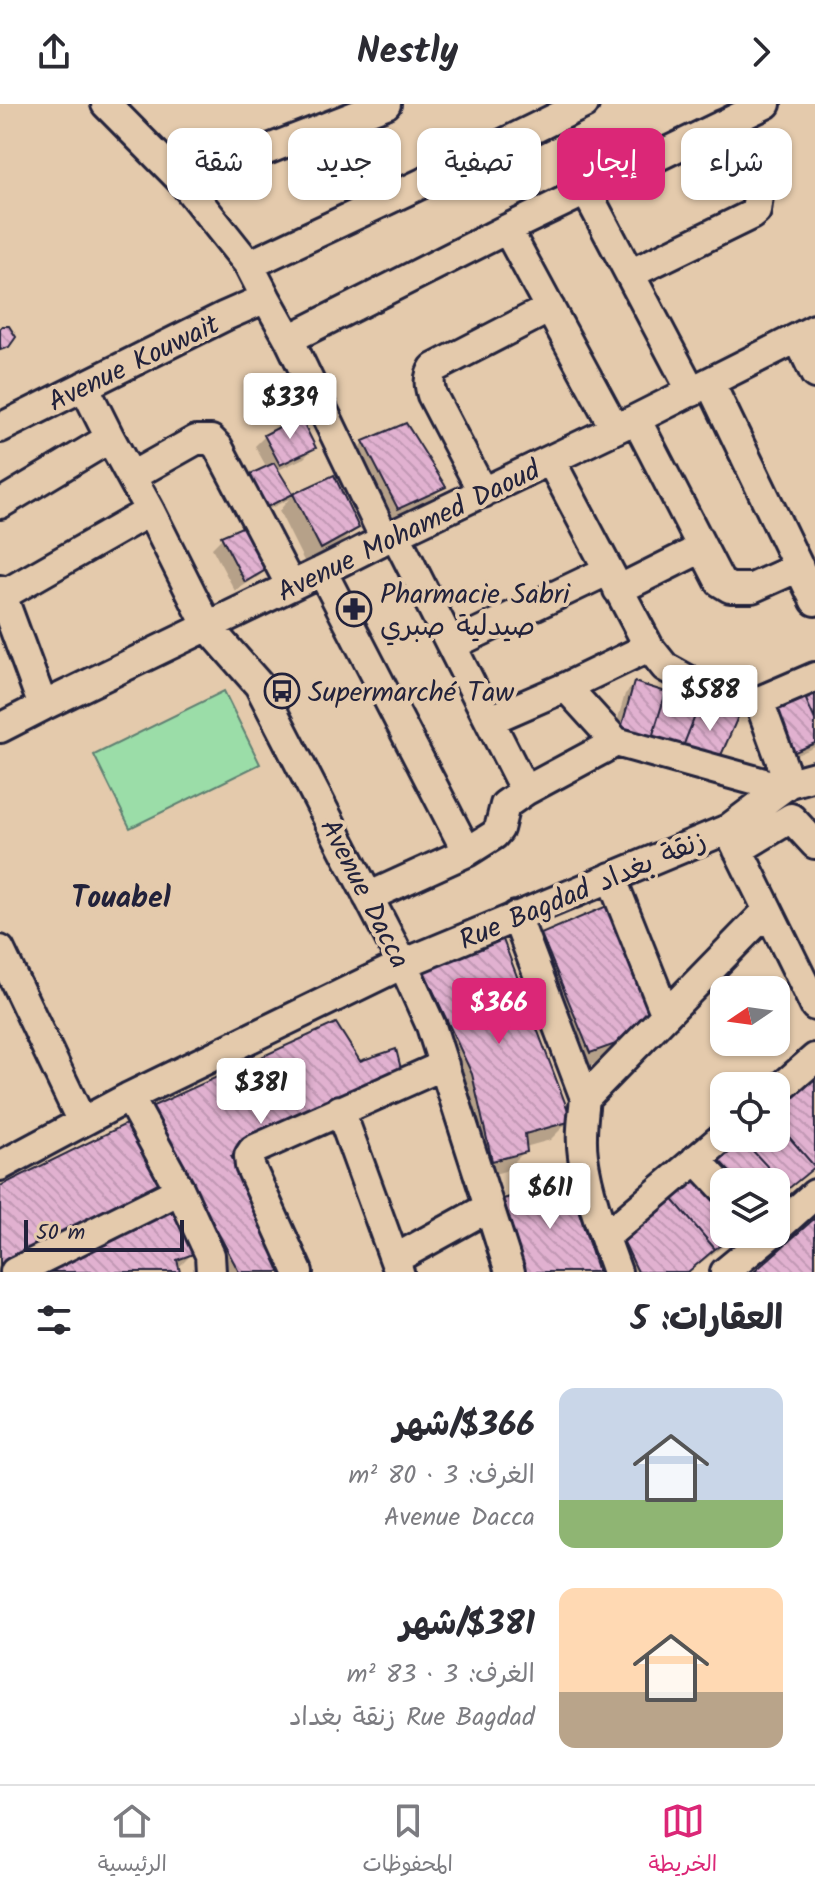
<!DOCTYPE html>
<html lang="ar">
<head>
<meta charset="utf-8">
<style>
	body { margin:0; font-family:Kalam,"Playpen Sans Arabic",sans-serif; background:#f2f2f3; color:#2b2b33; direction:rtl; height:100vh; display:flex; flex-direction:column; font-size:30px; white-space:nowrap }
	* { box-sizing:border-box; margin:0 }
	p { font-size:26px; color:#7c7c81 }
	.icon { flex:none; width:44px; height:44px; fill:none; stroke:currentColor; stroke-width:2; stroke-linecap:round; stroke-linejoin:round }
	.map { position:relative; height:1168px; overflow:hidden; direction:ltr }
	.side { display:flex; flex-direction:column; background:#fff; flex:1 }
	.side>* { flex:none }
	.hud { position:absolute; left:24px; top:24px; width:768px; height:72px; direction:rtl; display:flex; gap:16px }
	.needle { width:52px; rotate:257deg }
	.controls { position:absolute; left:710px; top:872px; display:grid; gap:16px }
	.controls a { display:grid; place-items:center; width:80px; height:80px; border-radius:16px; background:#fff; box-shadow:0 2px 6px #0004; font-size:40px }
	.scale { position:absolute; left:24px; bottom:20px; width:160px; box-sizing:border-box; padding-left:8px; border:4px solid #22223b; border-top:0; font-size:22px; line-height:28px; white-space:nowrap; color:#22223b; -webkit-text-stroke:6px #e4caac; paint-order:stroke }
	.price { position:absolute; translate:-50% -68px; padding:0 18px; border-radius:8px; background:#fff; color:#222; font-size:26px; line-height:52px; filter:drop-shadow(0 2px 4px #0008) }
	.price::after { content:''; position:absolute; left:50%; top:48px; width:24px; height:18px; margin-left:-12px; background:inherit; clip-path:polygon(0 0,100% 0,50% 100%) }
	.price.active { background:#db2777; color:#fff }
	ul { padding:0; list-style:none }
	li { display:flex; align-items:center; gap:24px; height:200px; padding:0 32px }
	li span { display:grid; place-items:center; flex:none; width:224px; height:160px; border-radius:16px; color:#555 }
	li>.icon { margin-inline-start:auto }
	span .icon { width:96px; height:96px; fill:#fffc; stroke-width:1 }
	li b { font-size:34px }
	h2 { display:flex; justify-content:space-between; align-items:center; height:96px; padding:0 32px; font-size:34px }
	.tag { padding:0 28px; border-radius:16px; background:#fff; box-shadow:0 2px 6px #0004; font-size:28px; line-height:72px }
	.tag.active { background:#db2777; color:#fff }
	header { display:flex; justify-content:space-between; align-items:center; height:104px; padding:0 32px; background:#fff; font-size:36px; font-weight:700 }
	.dock { display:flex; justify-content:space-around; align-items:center; height:112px; border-top:2px solid #e1e1e2; background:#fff; font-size:22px; color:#7c7c81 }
	.dock a { display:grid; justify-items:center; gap:4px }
	.dock .active { color:#db2777 }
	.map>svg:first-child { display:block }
	.park { fill:#9bdda8; stroke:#5e8072; stroke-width:2 }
	.shadow { fill:#0003 }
	.building { fill:url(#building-back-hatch); stroke:#22223b; stroke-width:2 }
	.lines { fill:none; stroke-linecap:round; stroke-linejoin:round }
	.minor-casing { stroke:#22223b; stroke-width:34 }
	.minor { stroke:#e4caac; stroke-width:28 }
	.labels { text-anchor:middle; stroke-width:8; stroke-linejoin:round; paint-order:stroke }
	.street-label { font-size:28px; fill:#22223b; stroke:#e4caac }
	.poi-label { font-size:28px; fill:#22223b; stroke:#e4caac; text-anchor:start }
	.neighbourhood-label { font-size:30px; font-weight:bold; fill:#22223b; stroke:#e4caac }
</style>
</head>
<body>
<header><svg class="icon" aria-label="forward" viewBox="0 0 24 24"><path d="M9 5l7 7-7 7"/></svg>Nestly<svg class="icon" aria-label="share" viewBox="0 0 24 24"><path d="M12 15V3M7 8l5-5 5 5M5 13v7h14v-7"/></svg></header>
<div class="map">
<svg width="815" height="1168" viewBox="0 0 815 1168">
	<defs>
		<pattern id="building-back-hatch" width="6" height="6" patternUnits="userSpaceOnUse" patternTransform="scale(2)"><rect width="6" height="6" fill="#e1b1d0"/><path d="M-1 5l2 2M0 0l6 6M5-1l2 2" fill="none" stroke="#c198b4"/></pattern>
	</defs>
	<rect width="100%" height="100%" fill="#e4caac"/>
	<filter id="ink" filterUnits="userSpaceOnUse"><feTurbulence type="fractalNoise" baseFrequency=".0125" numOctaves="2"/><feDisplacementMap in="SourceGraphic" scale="16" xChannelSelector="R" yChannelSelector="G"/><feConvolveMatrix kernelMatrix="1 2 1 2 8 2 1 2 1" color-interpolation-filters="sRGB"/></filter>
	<g filter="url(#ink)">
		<path class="park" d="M224,587L260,660L130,724L94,651Z"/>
		<path class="shadow" d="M265,332L314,344L304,354L276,367L292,392L333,373L356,424L341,439L305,459L279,407L289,395L253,413L267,364L255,342Z
			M364,339L443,383L428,398L382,419L349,354Z
			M222,434L269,462L259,472L235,487L212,444Z
			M635,580L735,615L612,635L625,590Z
			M815,589V643L783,657Z
			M542,831L654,910L608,955L571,968L522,851Z
			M423,865L570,1016L550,1036L525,1043V1047L505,1067L472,1076L404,885Z
			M152,1004L326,1017L233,1060L280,1168H209L166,1087L0,1168V1084L130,1027Z
			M776,1034L815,1060L776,1096V1078H724V1130H737L725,1141L688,1168H616L607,1148L623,1133Z
			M504,1097L595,1168H501L484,1117Z
			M193,1149L177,1165L178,1168H53Z"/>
		<path class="building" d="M2,222H9L16,233L9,243L0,246V224Z
			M300,312L316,344L280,361L264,331Z
			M406,319L446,383L398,405L363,337Z
			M274,359L293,390L263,405L246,372Z
			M334,371L359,424L321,445L293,390Z
			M251,419L271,463L245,478L221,432Z
			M634,578L666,588L651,637L621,625Z
			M815,586V616L804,591Z
			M666,588L699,602L682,645L651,637Z
			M804,591L815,616V639L793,649L775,604Z
			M699,602L738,613L718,658L682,645Z
			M614,799L656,910L630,935L590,949L541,830Z
			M502,833L572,1017L525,1030L527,1048L492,1057L472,970L422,863Z
			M336,919L360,957L396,945L402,969L348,998L231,1052L259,1106L282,1168H239L151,1003Z
			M815,968V1063L776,1018V997Z
			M776,1018L815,1063L788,1085L741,1034H776Z
			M128,1019L168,1088L6,1168H0V1082Z
			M734,1034H741L788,1085L776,1097V1078H730L710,1057Z
			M693,1071L724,1105V1130H738L715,1145L670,1092Z
			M569,1077L598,1168H526L503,1095Z
			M670,1092L715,1145L688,1168H638L621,1132Z
			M171,1106L196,1149L177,1156L180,1168H48Z
			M815,1114V1168H754Z"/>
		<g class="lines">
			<g class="minor-casing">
				<path id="minor" d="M106,0L183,78L249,161L266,194L289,235L385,435
					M183,78L386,0
					M586,87L692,288
					M507,125L615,325
					M249,161L423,79L584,0
					M630,170L751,111L756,107L758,92L722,21
					M798,234L815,270
					M289,235L507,125L766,0
					M710,279L815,497
					M84,282L110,334L150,407L208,523L259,581L403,860L431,922L510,1168
					M636,315L720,478L730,484H752L799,463
					M0,324L225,212L266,194
					M551,357L649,543L665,563L699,582L725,591L759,597L815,573
					M132,372L196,336H211L218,343L291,482
					M483,389L432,291C429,281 428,273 434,264L550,204
					M0,400L110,334
					M395,430L525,687L616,638L566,583L649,543
					M322,467L467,748
					M0,486L43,602
					M618,486L702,444
					M3,491L150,407
					M452,541L607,467
					M759,597L789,679
					M490,616L566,583
					M0,624L43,602L322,467L395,430L636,315L815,225
					M616,638L782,684
					M728,725L815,902
					M738,746L791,714L815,740
					M611,773L666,911
					M368,793L467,748L494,731L499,725L505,701L525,687
					M516,812L585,994
					M0,846L82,1018
					M776,988L815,954
					M129,993L180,1086L210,1151L211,1168
					M340,1006L399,1168
					M696,1055L724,1085
					M0,1062L129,993L403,860L728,725L789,679L815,672
					M776,1125L815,1090
					M605,1133L724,1032
					M395,1155L489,1103
					M15,1168L180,1086
					M298,1168L250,1062L249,1052L253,1046L444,961
					M617,1168C604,1131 588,1091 583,1052C580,1032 583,1013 585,994L767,807
					M725,1168L771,1130"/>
			</g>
			<use href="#minor" class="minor"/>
		</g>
	</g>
	<defs>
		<g id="pharmacy-ring" transform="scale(1.8)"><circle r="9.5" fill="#e4caac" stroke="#22223b" stroke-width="1.5"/><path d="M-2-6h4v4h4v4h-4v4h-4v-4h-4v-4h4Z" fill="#22223b"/></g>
		<g id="bus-ring" transform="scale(1.8)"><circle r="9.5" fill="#e4caac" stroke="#22223b" stroke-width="1.5"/><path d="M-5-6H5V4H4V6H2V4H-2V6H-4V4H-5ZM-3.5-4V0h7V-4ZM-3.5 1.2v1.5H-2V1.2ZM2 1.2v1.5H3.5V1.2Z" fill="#22223b"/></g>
	</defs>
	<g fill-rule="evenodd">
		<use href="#pharmacy-ring" x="354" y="505"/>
		<use href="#bus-ring" x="282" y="587"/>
	</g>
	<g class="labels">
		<g class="street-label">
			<text transform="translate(133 258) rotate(-26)" y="10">Avenue Kouwait</text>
			<text transform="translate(408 426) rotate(-26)" y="10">Avenue Mohamed Daoud</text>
			<text transform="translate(582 785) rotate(-23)" y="10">Rue Bagdad زنقة بغداد</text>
			<text transform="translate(366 789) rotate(63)" y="10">Avenue Dacca</text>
		</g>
		<g class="poi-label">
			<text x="380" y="499">Pharmacie Sabri<tspan x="380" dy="32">صيدلية صبري</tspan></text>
			<text x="308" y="597">Supermarché Taw</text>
		</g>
		<g class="neighbourhood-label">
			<text x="121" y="803">Touabel</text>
		</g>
	</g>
</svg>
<div class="controls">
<a><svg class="needle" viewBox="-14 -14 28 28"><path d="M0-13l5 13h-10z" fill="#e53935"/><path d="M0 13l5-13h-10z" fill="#7c7c81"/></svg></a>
<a><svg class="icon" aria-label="locate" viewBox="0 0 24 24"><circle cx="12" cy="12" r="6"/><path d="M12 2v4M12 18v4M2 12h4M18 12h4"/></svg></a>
<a><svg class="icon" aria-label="layers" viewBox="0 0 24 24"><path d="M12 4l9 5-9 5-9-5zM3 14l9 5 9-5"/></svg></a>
</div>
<div class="scale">50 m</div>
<b class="price" style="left:290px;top:337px">$339</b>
<b class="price" style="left:710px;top:629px">$588</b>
<b class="price active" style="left:499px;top:942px">$366</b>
<b class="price" style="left:261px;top:1022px">$381</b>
<b class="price" style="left:550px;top:1127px">$611</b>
<div class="hud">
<a class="tag">شراء</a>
<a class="tag active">إيجار</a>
<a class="tag">تصفية</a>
<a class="tag">جديد</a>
<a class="tag">شقة</a>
</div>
</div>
<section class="side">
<h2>العقارات: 5<svg class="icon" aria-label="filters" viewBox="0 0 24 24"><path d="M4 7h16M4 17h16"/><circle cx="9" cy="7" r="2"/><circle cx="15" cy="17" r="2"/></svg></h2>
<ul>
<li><span style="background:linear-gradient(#c9d6e8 70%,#8fb573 0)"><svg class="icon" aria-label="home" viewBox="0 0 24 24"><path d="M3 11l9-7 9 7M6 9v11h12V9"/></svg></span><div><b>$366/شهر</b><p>الغرف: 3 · 80 m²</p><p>Avenue Dacca</p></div></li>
<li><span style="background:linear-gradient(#ffd9b3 65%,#b9a48a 0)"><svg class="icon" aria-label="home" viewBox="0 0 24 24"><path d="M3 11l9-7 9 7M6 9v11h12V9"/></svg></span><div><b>$381/شهر</b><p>الغرف: 3 · 83 m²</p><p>Rue Bagdad زنقة بغداد</p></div></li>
</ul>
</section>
<nav class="dock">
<a class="active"><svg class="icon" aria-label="map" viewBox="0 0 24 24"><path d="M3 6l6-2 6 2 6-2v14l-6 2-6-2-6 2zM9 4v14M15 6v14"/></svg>الخريطة</a>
<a><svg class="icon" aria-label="saved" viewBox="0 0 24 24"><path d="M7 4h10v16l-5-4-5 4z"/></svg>المحفوظات</a>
<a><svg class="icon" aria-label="home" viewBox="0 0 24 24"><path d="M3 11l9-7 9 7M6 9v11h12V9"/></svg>الرئيسية</a>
</nav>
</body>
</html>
